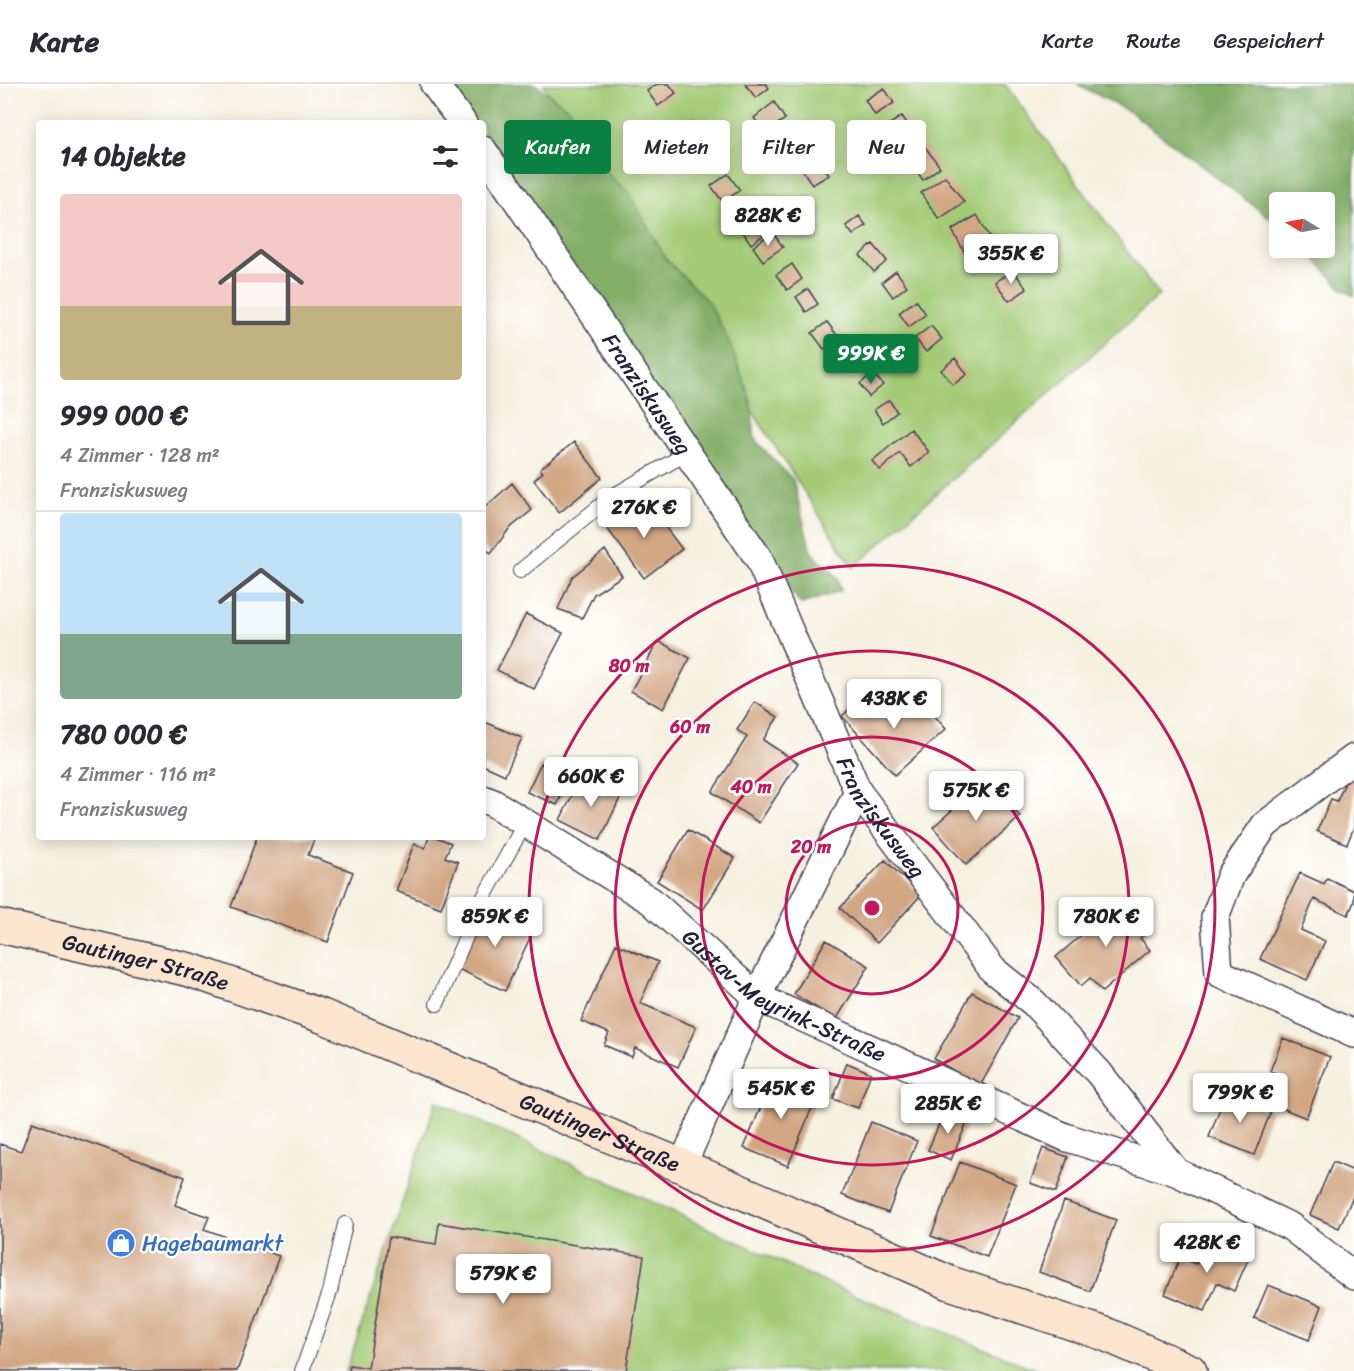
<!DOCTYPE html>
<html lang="de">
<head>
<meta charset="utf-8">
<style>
	body { margin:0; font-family:Sriracha,sans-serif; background:#f7f7f7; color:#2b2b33; height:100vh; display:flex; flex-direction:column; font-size:22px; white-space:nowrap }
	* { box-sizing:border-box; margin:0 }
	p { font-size:20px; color:#7c7c81 }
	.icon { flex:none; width:33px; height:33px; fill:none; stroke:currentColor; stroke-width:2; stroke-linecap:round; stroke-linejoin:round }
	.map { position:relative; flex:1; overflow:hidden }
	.sheet { position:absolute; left:36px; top:36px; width:450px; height:720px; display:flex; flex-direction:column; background:#fff; border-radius:6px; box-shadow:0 3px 15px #0003 }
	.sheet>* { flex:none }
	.hud { position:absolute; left:504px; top:36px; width:570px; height:54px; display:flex; gap:12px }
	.needle { width:39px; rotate:280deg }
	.buttons { position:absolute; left:1269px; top:108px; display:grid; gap:12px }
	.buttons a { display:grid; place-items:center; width:66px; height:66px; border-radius:6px; background:#fff; box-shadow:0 3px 15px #0003; font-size:30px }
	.price { position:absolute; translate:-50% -51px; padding:0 14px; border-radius:6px; background:#fff; color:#222; font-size:20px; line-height:39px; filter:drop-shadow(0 2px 3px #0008) }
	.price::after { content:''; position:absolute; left:50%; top:36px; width:18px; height:14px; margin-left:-9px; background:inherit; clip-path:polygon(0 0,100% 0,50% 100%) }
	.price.active { background:#0b8043; color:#fff }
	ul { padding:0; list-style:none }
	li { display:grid; align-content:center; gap:12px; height:318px; padding:0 24px }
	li+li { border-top:2px solid #e1e1e2 }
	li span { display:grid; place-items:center; height:186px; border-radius:6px; color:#555 }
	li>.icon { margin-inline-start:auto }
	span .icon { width:108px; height:108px; fill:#fffc; stroke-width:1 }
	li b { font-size:26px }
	h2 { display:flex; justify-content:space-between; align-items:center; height:72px; padding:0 24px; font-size:26px }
	.chip { padding:0 21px; border-radius:6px; background:#fff; box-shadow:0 3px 15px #0003; font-size:21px; line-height:54px }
	.chip.active { background:#0b8043; color:#fff }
	header { display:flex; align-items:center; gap:36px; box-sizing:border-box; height:84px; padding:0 30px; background:#fff; border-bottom:2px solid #e1e1e2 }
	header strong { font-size:28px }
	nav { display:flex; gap:33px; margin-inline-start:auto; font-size:21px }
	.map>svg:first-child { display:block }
	.green { fill:#a3ca75; stroke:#627658; stroke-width:1.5 }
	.forest { fill:#82ae66; stroke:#526850; stroke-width:1.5 }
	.building { fill:#d2a784 }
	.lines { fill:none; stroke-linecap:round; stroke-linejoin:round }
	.lane-casing { stroke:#424154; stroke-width:16 }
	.street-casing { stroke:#424154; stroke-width:30 }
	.secondary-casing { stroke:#424154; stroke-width:36 }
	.lane { stroke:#fff; stroke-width:14 }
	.street { stroke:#fff; stroke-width:27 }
	.secondary { stroke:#fce5cf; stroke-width:33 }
	.ring { fill:none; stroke:#c2185b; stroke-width:3 }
	.labels { text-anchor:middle; stroke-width:5; stroke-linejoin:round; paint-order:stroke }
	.street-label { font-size:22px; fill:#22223b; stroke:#fff }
	.shop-label { font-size:22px; fill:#366cbe; stroke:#fff; text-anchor:start }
	.centre { fill:#c2185b; stroke:#fff; stroke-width:3 }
	.ring-label { font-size:18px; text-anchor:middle; font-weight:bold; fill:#c2185b; stroke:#fff; stroke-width:5; stroke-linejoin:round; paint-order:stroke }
</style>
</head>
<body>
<header>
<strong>Karte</strong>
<nav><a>Karte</a><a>Route</a><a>Gespeichert</a></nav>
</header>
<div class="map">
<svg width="1354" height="1287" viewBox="0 0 1354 1287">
	<rect width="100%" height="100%" fill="#fff"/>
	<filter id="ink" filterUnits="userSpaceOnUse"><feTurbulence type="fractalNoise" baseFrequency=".0167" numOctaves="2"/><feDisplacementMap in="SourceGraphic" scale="12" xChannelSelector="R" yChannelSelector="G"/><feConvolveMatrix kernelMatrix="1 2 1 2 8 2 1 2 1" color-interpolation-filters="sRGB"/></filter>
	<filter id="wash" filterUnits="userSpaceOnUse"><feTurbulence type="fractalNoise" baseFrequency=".008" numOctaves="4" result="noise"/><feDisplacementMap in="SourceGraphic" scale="24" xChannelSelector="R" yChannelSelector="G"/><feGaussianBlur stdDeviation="1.35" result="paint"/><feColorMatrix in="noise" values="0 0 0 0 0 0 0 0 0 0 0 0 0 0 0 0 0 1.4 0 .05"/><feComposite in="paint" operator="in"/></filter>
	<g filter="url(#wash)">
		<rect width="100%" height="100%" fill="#f5f0df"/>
		<path class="green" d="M543,0H1005L1159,211L853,484Z
			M436,1017L826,1199L1039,1287H346Z"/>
		<path class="forest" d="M440,0H535L569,25L611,93L628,108L666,175L709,219L730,260L750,314L755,356L793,396L811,468L837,493L841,507L801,520L715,404L483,64V39H466Z
			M1077,0H1354V212L1343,206L1305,164H1324V118H1280L1279,141L1132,29Z"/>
		<g id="blocks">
			<path class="building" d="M657,0H669L676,9L658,22L647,7Z
				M745,0H766L769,4L756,14Z
				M884,4L894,19L875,31L865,16Z
				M774,18L785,35L764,49L754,34Z
				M902,32L917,54L897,68L882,45Z
				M692,38L702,51L683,66L673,53Z
				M796,45L808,61L794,71L782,55Z
				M722,53L731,66L721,74L712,60Z
				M923,60L940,83L923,96L906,73Z
				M819,75L829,91L812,101L802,85Z
				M728,90L740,106L723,118L711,102Z
				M945,92L964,118L939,135L921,109Z
				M753,121L770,146L751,160L734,135Z
				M977,131L990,154L965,169L952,146Z
				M859,132L866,141L853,151L846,142Z
				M772,148L783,163L763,177L753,163Z
				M873,160L887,177L874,188L860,171Z
				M792,180L802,195L787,206L776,191Z
				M1013,186L1027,205L1009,217L995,198Z
				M896,187L907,202L893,213L882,198Z
				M808,205L818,220L806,228L796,213Z
				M916,216L926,230L909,243L899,229Z
				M827,238L839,254L824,265L812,249Z
				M931,242L942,255L926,268L915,254Z
				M851,261L862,277L848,286L837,271Z
				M955,274L967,290L953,301L941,286Z
				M873,289L883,301L869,313L860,300Z
				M889,316L897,328L883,339L874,326Z
				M911,345L929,368L911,383L900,369L880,386L872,377Z
				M574,358L602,394L559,429L534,396L543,388L540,385Z
				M512,399L532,426L509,445L491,469L483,463V425Z
				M644,415L682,465L644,494L607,444Z
				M605,466L622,492L594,510L582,534L558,525L572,493Z
				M526,530L563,549L534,605L497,586Z
				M658,557L690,574L663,625L631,607Z
				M870,607L895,635L919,614L946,645L895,691L842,632Z
				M755,618L778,633L763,656L798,679L759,739L712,708L747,653L737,646Z
				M483,637L522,654L505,691L483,681Z
				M1354,678V743L1347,760L1317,747L1331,715L1337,717Z
				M541,679L570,693L557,721L527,708Z
				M582,692L621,712L600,756L560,736Z
				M987,695L1020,733L966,781L933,743Z
				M688,746L735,774L703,826L657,797Z
				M257,753H315L308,771L353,788L328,858L231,823Z
				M429,753H436L451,759L445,773L458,778L441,824L396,807L414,760L425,764Z
				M885,776L921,811L877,859L840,824Z
				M1300,789L1324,800L1327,794L1354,807V818L1348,831L1314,815L1301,846L1325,857L1307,896L1260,875Z
				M1122,816L1148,847L1140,854L1150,866L1102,908L1090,894L1081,902L1056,873Z
				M484,822L534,845L505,907L456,884Z
				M826,856L869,882L836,936L794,910Z
				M616,860L658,878L640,919L696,943L678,983L635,964L632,973L604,961L609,949L581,937Z
				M972,908L1018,934L980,1002L934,975Z
				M1283,954L1330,973L1306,1034L1270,1019L1281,991L1270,987Z
				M847,979L871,989L858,1024L833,1015Z
				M774,991L818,1009L788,1082L744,1064Z
				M1226,1009L1271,1027L1254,1071L1209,1053Z
				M945,1026L968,1036L951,1076L928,1066Z
				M32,1038L185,1093L175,1121L209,1133L204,1145L279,1172L237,1287H0V1060L21,1067Z
				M871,1038L917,1057L888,1129L842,1111Z
				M1043,1064L1068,1073L1056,1108L1030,1099Z
				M960,1078L1016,1100L987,1173L931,1152Z
				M1333,1078L1354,1087V1110L1339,1144L1310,1131Z
				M1064,1117L1116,1136L1090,1207L1039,1188Z
				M439,1139L644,1172L626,1287H349L350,1281L368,1284L389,1153L436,1160Z
				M1208,1153L1250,1171L1234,1207L1217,1199L1205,1227L1165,1210L1180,1174L1196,1180Z
				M1268,1201L1322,1222L1309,1256L1254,1234Z"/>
		</g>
	</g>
	<g filter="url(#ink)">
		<use href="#blocks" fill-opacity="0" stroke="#424154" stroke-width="1.5"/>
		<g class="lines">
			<g class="lane-casing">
				<path id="lane" d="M520,487L611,413L687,369
					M437,920L480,820L525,739
					M302,1287L330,1208L345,1140"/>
			</g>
			<g class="street-casing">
				<g id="street">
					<path d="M434,0L463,39"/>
					<path id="s1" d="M483,66L759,475L858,708L993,886L1034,919L1099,989L1176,1088L1291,1143L1354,1192"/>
					<path d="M1354,674L1265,741L1231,791L1215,833L1219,889L1354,950"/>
					<path id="s2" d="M483,715L493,719L651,817L757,913L1065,1053L1176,1088"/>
					<path d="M682,1082L757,913L858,708"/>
				</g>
			</g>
			<g class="secondary-casing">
				<g id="secondary">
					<path id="s3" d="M0,842L190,886L322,932L682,1082L950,1199L1105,1250L1190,1287"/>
				</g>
			</g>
			<use href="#lane" class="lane"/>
			<use href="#street" class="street"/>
			<use href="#secondary" class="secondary"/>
		</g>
	</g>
	<g class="ring">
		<circle cx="872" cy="824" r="86"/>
		<circle cx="872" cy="824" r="171"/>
		<circle cx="872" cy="824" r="257"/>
		<circle cx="872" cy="824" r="343"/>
	</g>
	<defs>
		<g id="shop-disc" transform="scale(1.5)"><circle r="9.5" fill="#3f7fe0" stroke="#fff"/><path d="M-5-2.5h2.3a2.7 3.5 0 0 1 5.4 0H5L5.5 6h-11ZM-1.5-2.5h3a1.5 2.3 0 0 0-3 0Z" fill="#fff"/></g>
	</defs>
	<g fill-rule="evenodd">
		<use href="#shop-disc" x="121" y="1159"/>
	</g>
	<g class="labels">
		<g class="street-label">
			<text dy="8" stroke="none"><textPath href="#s1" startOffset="294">Franziskusweg</textPath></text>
			<text dy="8" stroke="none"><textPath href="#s1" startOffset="780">Franziskusweg</textPath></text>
			<text dy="8" stroke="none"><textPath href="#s3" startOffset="150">Gautinger Straße</textPath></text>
			<text dy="8" stroke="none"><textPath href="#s2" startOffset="362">Gustav-Meyrink-Straße</textPath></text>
			<text dy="8" stroke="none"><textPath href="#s3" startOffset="636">Gautinger Straße</textPath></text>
		</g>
		<g class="shop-label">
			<text x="142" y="1167">Hagebaumarkt</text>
		</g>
	</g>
	<circle cx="872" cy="824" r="9" class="centre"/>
	<g class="ring-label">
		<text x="629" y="588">80 m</text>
		<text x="690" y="649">60 m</text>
		<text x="751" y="709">40 m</text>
		<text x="811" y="769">20 m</text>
	</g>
</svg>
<div class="buttons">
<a><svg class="needle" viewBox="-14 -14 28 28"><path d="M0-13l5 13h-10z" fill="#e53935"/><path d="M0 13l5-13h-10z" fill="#7c7c81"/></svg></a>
</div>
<b class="price" style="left:768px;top:163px">828K €</b>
<b class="price" style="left:1011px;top:201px">355K €</b>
<b class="price active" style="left:871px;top:301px">999K €</b>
<b class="price" style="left:644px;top:455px">276K €</b>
<b class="price" style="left:894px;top:646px">438K €</b>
<b class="price" style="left:591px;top:724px">660K €</b>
<b class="price" style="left:976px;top:738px">575K €</b>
<b class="price" style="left:495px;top:864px">859K €</b>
<b class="price" style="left:1106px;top:864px">780K €</b>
<b class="price" style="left:781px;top:1036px">545K €</b>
<b class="price" style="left:1240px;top:1040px">799K €</b>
<b class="price" style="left:948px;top:1051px">285K €</b>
<b class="price" style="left:1207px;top:1190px">428K €</b>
<b class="price" style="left:503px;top:1221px">579K €</b>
<div class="hud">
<a class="chip active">Kaufen</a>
<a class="chip">Mieten</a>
<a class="chip">Filter</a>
<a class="chip">Neu</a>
</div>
<section class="sheet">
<h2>14 Objekte<svg class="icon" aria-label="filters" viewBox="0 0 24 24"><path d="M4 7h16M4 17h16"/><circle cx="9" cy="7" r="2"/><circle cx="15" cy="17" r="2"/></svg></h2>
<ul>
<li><span style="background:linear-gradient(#f6c9c9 60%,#c2b280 0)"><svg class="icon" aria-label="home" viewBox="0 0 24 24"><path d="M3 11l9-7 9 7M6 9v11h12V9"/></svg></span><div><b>999 000 €</b><p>4 Zimmer · 128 m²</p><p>Franziskusweg</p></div></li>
<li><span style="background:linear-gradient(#bfe0f5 65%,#7fa58c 0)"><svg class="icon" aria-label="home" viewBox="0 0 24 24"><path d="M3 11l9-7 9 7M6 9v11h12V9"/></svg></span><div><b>780 000 €</b><p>4 Zimmer · 116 m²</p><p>Franziskusweg</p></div></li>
</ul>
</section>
</div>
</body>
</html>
